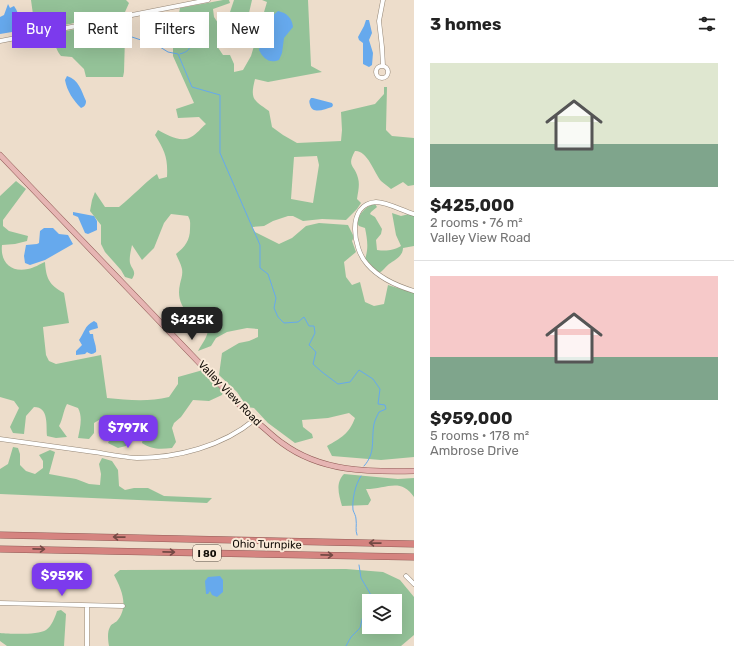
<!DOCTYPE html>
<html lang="en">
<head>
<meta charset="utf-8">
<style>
	body { margin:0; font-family:Rubik,sans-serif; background:#f2f2f2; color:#222; height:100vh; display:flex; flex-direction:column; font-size:15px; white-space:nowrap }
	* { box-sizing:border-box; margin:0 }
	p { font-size:13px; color:#767676 }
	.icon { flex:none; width:22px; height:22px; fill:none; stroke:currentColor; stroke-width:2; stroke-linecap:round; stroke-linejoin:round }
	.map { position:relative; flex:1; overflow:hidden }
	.side { display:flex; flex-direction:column; background:#fff; width:320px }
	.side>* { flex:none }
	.guide { position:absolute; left:12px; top:12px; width:342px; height:36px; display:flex; gap:8px }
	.buttons { position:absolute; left:362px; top:594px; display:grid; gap:8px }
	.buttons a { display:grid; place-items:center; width:40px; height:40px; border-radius:0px; background:#fff; box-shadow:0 4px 16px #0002; font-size:20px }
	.price { position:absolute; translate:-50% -34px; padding:0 9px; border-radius:8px; background:#7c3aed; color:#fff; font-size:13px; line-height:26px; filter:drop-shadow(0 1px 2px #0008) }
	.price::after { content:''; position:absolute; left:50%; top:24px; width:12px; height:9px; margin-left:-6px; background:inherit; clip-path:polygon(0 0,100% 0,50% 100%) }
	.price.active { background:#222; color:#fff }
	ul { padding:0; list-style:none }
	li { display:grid; align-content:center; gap:8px; height:212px; padding:0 16px }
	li+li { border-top:1px solid #e0e0e0 }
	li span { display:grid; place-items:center; height:124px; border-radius:0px; color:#555 }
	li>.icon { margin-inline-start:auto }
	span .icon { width:72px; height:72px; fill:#fffc; stroke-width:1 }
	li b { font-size:17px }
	h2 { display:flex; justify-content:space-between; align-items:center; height:48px; padding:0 16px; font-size:17px }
	.tag { padding:0 14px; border-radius:0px; background:#fff; box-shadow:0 4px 16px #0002; font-size:14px; line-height:36px }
	.tag.active { background:#7c3aed; color:#fff }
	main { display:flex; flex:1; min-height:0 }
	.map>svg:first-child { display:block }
	.green { fill:#94c298; fill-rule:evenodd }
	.water { fill:#66a9ed }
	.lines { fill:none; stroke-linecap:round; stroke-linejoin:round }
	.stream { stroke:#66a9ed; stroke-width:1 }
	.minor-casing { stroke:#958777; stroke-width:5 }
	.major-casing { stroke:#915b56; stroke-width:6 }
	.highway-casing { stroke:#915b56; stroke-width:7 }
	.minor { stroke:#fff; stroke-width:4 }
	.major { stroke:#e6b5b3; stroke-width:5 }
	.highway { stroke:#d58480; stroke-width:6 }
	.oneway { stroke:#744944 }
	.labels { text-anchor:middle; stroke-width:4; stroke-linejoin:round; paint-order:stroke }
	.shield { fill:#faead8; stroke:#585046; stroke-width:1 }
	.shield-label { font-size:10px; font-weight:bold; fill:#130e08 }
	.street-label { font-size:11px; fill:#130e08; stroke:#faead8 }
</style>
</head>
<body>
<main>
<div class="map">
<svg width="414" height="646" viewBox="0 0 414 646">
	<rect width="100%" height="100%" fill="#edddcb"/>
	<path class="green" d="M31,0H126L129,3L125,12L95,17L70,24L35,29Z
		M223,0H229L230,3L213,9L214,17L218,23L226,24L234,0H252L245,30L241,39L231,42H222L217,46L223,55H230L234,64V72L243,70L251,56L267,2L262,0H308L311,66L322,72L268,82L255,79C250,99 253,100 269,111L272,127L283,135L297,143L341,141L342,130L341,112L375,104L384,94V87H387L386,130L392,136L414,138V185L408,186L403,182L391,189C388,186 384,184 381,181C374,172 367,150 355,151C346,167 355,165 358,178C360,185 358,192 357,199L361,203L357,209L346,220L322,219L303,221L293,216H288L273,221L264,226L252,227L255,232L279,244L292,238L306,226L319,223L348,225L354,237L352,241L356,252L344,262L346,277L352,285L360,282L365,302L374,306L384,304L388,285L414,293V457L381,460L332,456L327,446C341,438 349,434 355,418L349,413L328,418L302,420L303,427L312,434L313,438L295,443L268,423L254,408L247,407L237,392L219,375L222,353L239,343L249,341L258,337V329L247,328L227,332L216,338L211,346L198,351C207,335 212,333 203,315L195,313L190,315C181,307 177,297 180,284C181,279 183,275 182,269C181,264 178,259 176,254C185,247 190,240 190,229C190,224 191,221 188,216L171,214L164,223L154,248L142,260L132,245C131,250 129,258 130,263C132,270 137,271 132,279L125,277L121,270L105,252L101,244V225L90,211L92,200L95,192L105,207H119C133,196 143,184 157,174L159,179L167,177C168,158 165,151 155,135L158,130C167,135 181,143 191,137C197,134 201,128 206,124L199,117L178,118L176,109L194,103L173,56V45L180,8ZM317,156L319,165L313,203L291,199L294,157Z
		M114,25L120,26L125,37L124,72L123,77H86L84,69L72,57L61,56C56,50 53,41 56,33L91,26Z
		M16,181L26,189L3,220V226L9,231L28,236L27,241L15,244L2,245C0,262 11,273 28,269C34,268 40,264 45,262C46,278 49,285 64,293L69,323L43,327L46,355L49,361L56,364L101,355L107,398C128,400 148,402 169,397L178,384V377L203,370L223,392L222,395L209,401L193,400L181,417L174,423L172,428L176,442L172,448C161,449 152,450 142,443C144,435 144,429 138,423H131L126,446L118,448L108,443L117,424L114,419L104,417L94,423V433L89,439L78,438C80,428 83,417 78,408L67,404C63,411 63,419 59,426L67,437L56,438L47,436C46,425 49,407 34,407L26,416L24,434L13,433L10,427L19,408L14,401L0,397V196Z
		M375,204L377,207L371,212L370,214L375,217L382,229L381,234L376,240L377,250C386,251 392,251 401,246L396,235L392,213L401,216L409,214L414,215V246L403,248C403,256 395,260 389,264C385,267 383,271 379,273L372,268L365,259C369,248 367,238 365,228L359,226L357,223C359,214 365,206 375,204Z
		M13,447L18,448L20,454V465L26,471L35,474L43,468V461L39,455L50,450L55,452L49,474L76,479L89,484L100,485L101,474L99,464L102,458L112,461L118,470L119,486L125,490L134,488H148L164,496L212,498L207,503L0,494V469L8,464Z
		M344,474L398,479L414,478V497C401,477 386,489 366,489L371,500L368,505L342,506C339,495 335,483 344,474Z
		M346,569L383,572L400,580L414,597V635L401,646H109C108,640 107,632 110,627C111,624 115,623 117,621C129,607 122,590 114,575L120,570ZM369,601H395V627H369Z
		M61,610L66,614L64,646H7L0,641V633C10,634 39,635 46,630C52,626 55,617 57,611Z"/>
	<path class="water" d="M8,4L10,8L14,6C19,13 20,19 18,27L12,32L0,34V17L4,15Z
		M278,11C287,13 292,18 293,27L284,38L282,53L279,60C269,64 263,58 259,50L264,28L269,19Z
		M366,20H369L372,33L369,40L373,53L372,65L369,67L363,64V43L359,40L358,37L364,26Z
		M67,76C79,80 81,90 86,101C86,105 84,107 81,108C73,100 67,91 65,80Z
		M311,98H313L332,103L333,105L332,107C325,109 313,115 310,105C309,101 309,101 311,98Z
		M73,212L94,216L97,221V230L88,234L85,233L78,217L73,215Z
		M44,228H53L59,234L68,235L73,244L45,260L30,265L25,263L24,256L26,245L37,244L39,243L40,231Z
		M94,321L97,323L98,328L91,330L89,331L90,334H93C93,340 97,346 96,352C92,355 90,354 87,352L85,354L76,355V351L82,345L79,340C85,332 84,326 94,321Z
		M220,576L223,580V592L217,597L212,595L210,591L208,594H206L205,581L208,577Z"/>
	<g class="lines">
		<path class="stream" d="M129,36L144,41L148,44L160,47L168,52L178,54L192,87L220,95V153L260,245V268L268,274L276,298L274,308L278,317L284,323L298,322L304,317L309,326H314L315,333L309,345L316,352L313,364L322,372L338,384L350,382L359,370L373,379L380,389L378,404L385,405L386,409L379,412C377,416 375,420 374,424C371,440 376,453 364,466
			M180,54C194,50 189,45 192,34C193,30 195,26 197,22
			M357,535C355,530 357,525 356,519C356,516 354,513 353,510C352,500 355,485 361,476
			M346,646L351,637L360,628L367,599L371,595L361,578L359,565"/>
		<g class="minor-casing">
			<path id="minor" d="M0,41L208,0
				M376 72a6 6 0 1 1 12 0a6 6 0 1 1-12 0Z
				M383,66L382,47L379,21L383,0
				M414,214C403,211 387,202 376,202C346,204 353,249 367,264C379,278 397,286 414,291
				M0,439C31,443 63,448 94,452C108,454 122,457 137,458C177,458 223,446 254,420
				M406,576L414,584
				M0,603L123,606
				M87,646V606"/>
		</g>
		<g class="major-casing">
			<path id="major" d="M0,155L254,420C264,427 272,436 282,443C321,472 368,472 414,471"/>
		</g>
		<g class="highway-casing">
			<path id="highway" d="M0,535L414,544
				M0,549L414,557"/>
		</g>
		<use href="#minor" class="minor"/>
		<use href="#major" class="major"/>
		<use href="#highway" class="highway"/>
	</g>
	<defs><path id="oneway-shaft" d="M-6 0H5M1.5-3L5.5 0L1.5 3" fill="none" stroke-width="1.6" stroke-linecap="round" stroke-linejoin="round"/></defs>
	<g class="oneway">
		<use href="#oneway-shaft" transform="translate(119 537) rotate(-179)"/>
		<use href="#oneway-shaft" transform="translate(375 543) rotate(-179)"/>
		<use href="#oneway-shaft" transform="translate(39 549) rotate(1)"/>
		<use href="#oneway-shaft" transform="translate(169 552) rotate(1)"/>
		<use href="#oneway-shaft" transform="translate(327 555) rotate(1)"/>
	</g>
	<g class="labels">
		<rect class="shield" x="193" y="545" width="28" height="16" rx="3"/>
		<g class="shield-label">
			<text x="207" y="557">I 80</text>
		</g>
		<g class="street-label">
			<text transform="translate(230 393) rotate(46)" y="4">Valley View Road</text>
			<text transform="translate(267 544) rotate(1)" y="4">Ohio Turnpike</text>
		</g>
	</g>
</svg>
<div class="buttons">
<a><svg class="icon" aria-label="layers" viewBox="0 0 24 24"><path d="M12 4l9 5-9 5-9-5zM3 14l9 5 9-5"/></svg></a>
</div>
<b class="price active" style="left:192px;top:341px">$425K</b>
<b class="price" style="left:128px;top:449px">$797K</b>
<b class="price" style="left:62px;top:597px">$959K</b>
<div class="guide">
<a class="tag active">Buy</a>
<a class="tag">Rent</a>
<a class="tag">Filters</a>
<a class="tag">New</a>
</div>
</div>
<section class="side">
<h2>3 homes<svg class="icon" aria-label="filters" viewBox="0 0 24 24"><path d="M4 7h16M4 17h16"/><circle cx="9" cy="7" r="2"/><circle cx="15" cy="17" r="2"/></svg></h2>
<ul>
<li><span style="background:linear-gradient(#dfe7d0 65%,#7fa58c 0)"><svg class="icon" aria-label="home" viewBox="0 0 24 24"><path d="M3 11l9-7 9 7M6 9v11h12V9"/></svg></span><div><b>$425,000</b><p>2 rooms · 76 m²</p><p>Valley View Road</p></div></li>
<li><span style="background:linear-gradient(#f6c9c9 65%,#7fa58c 0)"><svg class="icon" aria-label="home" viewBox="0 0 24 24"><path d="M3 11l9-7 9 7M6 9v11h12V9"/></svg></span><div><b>$959,000</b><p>5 rooms · 178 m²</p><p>Ambrose Drive</p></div></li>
</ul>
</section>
</main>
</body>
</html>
